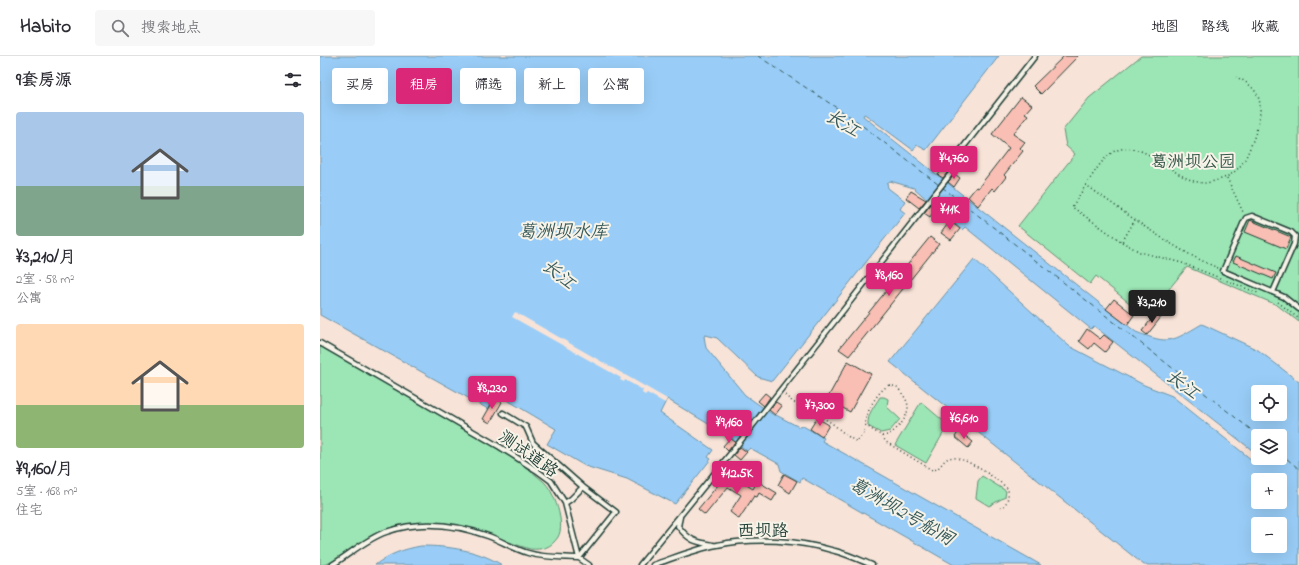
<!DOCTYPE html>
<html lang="zh">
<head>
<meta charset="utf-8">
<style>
	body { margin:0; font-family:"Indie Flower","LXGW WenKai TC",sans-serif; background:#f7f7f7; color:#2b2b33; height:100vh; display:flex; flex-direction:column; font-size:15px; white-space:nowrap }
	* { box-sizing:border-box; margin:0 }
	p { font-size:13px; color:#7c7c81 }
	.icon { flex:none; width:22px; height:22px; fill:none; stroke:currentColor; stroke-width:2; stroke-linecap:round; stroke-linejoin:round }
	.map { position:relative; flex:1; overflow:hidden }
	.side { display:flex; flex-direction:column; background:#fff; width:320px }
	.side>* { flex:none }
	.top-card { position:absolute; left:12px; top:12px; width:380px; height:36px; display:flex; gap:8px }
	.controls { position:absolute; left:931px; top:329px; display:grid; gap:8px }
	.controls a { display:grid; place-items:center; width:36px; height:36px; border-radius:4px; background:#fff; box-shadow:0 4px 16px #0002; font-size:20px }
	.price { position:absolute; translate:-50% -34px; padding:0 9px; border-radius:4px; background:#db2777; color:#fff; font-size:13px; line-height:26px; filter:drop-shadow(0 1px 2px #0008) }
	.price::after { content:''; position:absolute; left:50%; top:24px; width:12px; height:9px; margin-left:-6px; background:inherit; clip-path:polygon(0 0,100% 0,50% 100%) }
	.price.current { background:#222; color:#fff }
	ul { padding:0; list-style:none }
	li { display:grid; align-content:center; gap:8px; height:212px; padding:0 16px }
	li span { display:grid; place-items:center; height:124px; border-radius:4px; color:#555 }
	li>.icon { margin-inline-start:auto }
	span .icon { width:72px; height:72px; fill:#fffc; stroke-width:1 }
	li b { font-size:17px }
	h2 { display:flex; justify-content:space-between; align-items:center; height:48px; padding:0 16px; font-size:17px }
	.pill { padding:0 14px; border-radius:4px; background:#fff; box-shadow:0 4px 16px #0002; font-size:14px; line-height:36px }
	.pill.current { background:#db2777; color:#fff }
	header { display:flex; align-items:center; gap:24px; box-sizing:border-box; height:56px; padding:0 20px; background:#fff; border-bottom:1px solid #e1e1e2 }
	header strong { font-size:19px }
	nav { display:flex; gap:22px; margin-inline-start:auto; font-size:14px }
	.search { width:280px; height:36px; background:#f7f7f7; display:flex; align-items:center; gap:10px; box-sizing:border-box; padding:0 14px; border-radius:4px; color:#7c7c81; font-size:15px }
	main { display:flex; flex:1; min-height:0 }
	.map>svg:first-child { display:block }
	.green { fill:#9ce5b4; stroke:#5e9174 }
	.water { fill:#99cdf7; stroke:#6893a9; fill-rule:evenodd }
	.pier { fill:#f8e3d8 }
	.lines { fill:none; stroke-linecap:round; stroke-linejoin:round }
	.ferry { stroke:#375a5b; stroke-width:1; stroke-dasharray:5 4; stroke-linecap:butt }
	.building { fill:#fabfb4; stroke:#1f3d34 }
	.service-casing { stroke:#1f3d34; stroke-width:7 }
	.path { stroke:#1f3d34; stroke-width:1.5; stroke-dasharray:1 3; stroke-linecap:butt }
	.service { stroke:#f7f3e8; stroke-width:4 }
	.labels { text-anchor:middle; stroke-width:4; stroke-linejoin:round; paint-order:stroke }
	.park-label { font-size:17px; fill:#325647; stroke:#f7f3e8 }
	.street-label { font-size:17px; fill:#1f3d34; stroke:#f7f3e8 }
	.water-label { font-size:18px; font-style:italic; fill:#375a5b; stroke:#f7f3e8 }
</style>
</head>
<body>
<header>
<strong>Habito</strong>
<div class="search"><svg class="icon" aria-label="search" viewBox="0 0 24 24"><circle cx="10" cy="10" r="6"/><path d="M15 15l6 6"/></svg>搜索地点</div>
<nav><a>地图</a><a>路线</a><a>收藏</a></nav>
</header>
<main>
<section class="side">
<h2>9套房源<svg class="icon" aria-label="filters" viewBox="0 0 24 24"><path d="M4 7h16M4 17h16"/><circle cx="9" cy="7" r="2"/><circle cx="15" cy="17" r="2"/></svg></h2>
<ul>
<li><span style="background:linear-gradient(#a9c7e8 60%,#7fa58c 0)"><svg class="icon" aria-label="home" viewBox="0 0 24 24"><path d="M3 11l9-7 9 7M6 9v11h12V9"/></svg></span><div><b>¥3,210/月</b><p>2室 · 58 m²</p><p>公寓</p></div></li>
<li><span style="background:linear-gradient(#ffd9b3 65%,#8fb573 0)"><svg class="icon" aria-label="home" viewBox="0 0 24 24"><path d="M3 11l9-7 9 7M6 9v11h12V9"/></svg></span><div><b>¥9,160/月</b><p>5室 · 168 m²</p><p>住宅</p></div></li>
</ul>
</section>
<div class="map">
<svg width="979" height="509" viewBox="0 0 979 509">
	<rect width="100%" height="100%" fill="#f8e3d8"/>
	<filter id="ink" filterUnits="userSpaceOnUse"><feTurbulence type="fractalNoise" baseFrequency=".025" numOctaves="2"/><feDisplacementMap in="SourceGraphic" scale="8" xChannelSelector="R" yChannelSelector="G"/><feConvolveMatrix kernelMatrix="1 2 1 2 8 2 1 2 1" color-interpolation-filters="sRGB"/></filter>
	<g filter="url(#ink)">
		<path class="green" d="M821,0H979V266L957,249L867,211L835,250L818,254L776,220L770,228L698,170L755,98L746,90L743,74L769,42Z
			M0,289C46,315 91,342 137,369C166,386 198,403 223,425C234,434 246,468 238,481C231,492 222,494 210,493C163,479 135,459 84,469C73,471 62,473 52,479C38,487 16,509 0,509Z
			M560,341H564L568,343L567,351L580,363L570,375L561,377L548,370C547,358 554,351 560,341Z
			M601,346L628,369L606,407L575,389Z
			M662,420L686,435L685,441L669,450L656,442L658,425Z"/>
		<path class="water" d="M0,0H679L606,94L597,89L593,94L546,59L544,58L543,60L816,276C850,289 851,286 882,268L938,294L979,326V509H824L570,306L654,203L749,290L824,329L852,340L932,404L937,398L774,270L771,273L645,171L642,174L594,132L570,125L567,127L568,132L585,145L580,153L585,157L452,325L438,321L397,282L386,279L384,280L386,292L425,339L455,360L456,359L479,371L483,370L504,382L502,385L721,509H634L482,422L480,426L461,415L459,408L430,392L427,395L410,381L347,343L340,357L393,394L388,401L391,403L355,448L307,423L265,410L227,388L236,373L177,338L168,353L0,259ZM938,336H960V358H938ZM938,380H960V402H938ZM938,424H960V446H938ZM938,468H960V490H938Z
			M101,490C128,490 158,494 182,509H55C69,498 84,493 101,490Z"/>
		<path class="pier" d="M195,256L347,343L345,347L327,337L325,339L322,337L323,334L305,324L304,326L300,324L301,322L192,261Z"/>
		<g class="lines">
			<path class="ferry" d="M438,0L535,64L619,129
				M622,131L939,380
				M960,397L979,413"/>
		</g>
		<path class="building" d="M744,0H758L721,38L713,30Z
			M701,41L712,49L705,57L708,59L693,78L705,86L700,92L703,95L684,119L686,121L675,135L672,132L658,150L648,141L656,131L658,132L689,92L672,78Z
			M625,110L629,115L623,122L618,119Z
			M635,118L640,122L634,131L628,126Z
			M591,135L606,144L599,152L586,142Z
			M611,148L616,152L610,161L604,157Z
			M930,164L971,181L966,193L925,176Z
			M630,165L640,173L631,184L621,177Z
			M610,181L619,188L529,300L519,293Z
			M916,200L956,217L953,223L913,206Z
			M794,243L814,259L807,269L786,253Z
			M837,256L842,260L827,279L822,275Z
			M767,273L780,283L784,279L793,286L785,296L774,287L769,293L759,285Z
			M528,305L551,318L530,356L507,343Z
			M445,337L450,341L444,350L438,345Z
			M175,342L182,346L170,367L163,363Z
			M456,346L462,350L455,359L449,354Z
			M497,362L509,369L502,381L490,373Z
			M639,375L653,386L648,392L635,381Z
			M410,382L415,386L408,395L403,390Z
			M420,391L427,396L420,404L414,399Z
			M408,417L433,433L437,425L457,437L452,445L439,437L437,441L434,440L419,463L410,456L421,439L408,431L385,459L378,453Z
			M464,418L477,425L470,437L458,429Z"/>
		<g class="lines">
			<g class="service-casing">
				<path id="service" d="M953,236L974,188L975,180L971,176L932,160L926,162L923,168L903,215L964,241L979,253
					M0,287L180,391L216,414L231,425L245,447L259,502C242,501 224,502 208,497C194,493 182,485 168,480C135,468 100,464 66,476C46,483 30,498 12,509
					M183,357L206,371L213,387L263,431L296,456L259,502L269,509
					M245,447L251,443L263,431
					M360,461L358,470C369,485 376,486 393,489
					M320,509L411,397L632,116L634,103L715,0
					M333,509C354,502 375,493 397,489C435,481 478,484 515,495C527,498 540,504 552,509"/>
			</g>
			<path class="path" d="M907,122L923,156
				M766,129L752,151L802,186L815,164
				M802,186L820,196L862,207L938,237
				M898,212C850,192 809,159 766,129C775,116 785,96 801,93C830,87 854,125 884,127C888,127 894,125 898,124C912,120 921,112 927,99C933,85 941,66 940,49C939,35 928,26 916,21
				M958,246L979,263
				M569,329L577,331C581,336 588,344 588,351C588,363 573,380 562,380L545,369C546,355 557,336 569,329Z
				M465,339C478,353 499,357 514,369C523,376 526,380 537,386L547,372
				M562,380L566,386L612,414C621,414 621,405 629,402C642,398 679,424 688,433C689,441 687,452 677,453"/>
			<use href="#service" class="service"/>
		</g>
	</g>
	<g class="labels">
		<g class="park-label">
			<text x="873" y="111">葛洲坝公园</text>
		</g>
		<g class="street-label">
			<text transform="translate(209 397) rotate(35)" y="6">测试道路</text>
			<text x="443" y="480">西坝路</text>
		</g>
		<g class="water-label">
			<text transform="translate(523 67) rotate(31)" y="6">长江</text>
			<text x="243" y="181">葛洲坝水库</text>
			<text transform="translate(239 218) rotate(39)" y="6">长江</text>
			<text transform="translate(863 328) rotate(38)" y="6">长江</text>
			<text transform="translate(582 455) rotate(30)" y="6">葛洲坝2号船闸</text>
		</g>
	</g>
</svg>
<div class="controls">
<a><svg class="icon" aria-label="locate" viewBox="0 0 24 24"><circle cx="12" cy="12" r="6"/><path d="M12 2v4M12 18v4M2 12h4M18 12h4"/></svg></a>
<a><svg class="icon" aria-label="layers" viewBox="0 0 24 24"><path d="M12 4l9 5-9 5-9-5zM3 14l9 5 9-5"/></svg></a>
<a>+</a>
<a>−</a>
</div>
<b class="price" style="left:634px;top:124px">¥4,760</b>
<b class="price" style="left:630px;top:175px">¥11K</b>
<b class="price" style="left:569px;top:241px">¥8,160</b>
<b class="price current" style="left:832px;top:268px">¥3,210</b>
<b class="price" style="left:172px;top:354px">¥8,230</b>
<b class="price" style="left:500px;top:371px">¥7,300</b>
<b class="price" style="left:644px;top:384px">¥6,610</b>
<b class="price" style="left:409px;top:388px">¥9,160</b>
<b class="price" style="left:417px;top:439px">¥12.5K</b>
<div class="top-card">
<a class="pill">买房</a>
<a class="pill current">租房</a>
<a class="pill">筛选</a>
<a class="pill">新上</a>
<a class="pill">公寓</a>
</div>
</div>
</main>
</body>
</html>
